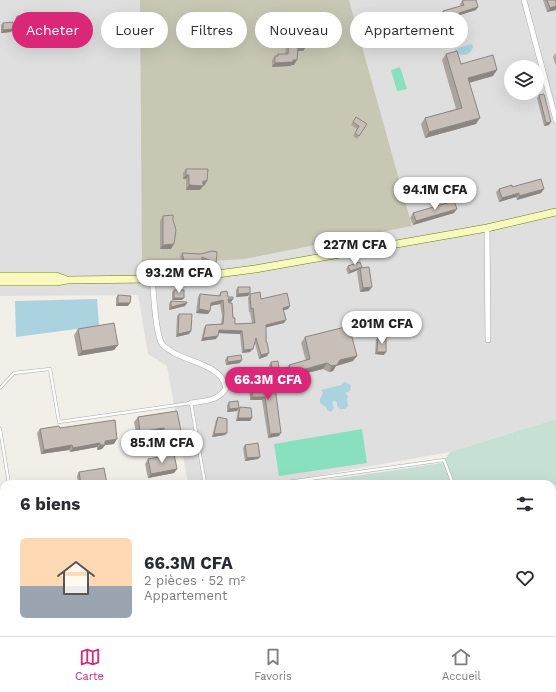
<!DOCTYPE html>
<html lang="fr">
<head>
<meta charset="utf-8">
<style>
	body { margin:0; font-family:"Work Sans",sans-serif; background:#f2f2f3; color:#2b2b33; height:100vh; display:flex; flex-direction:column; font-size:15px; white-space:nowrap }
	* { box-sizing:border-box; margin:0 }
	p { font-size:13px; color:#7c7c81 }
	.icon { flex:none; width:22px; height:22px; fill:none; stroke:currentColor; stroke-width:2; stroke-linecap:round; stroke-linejoin:round }
	.map { position:relative; flex:1; overflow:hidden }
	.side { position:absolute; left:0px; top:480px; width:556px; height:156px; display:flex; flex-direction:column; background:#fff; border-radius:12px 12px 0 0; box-shadow:0 4px 16px #0002 }
	.side>* { flex:none }
	.banner { position:absolute; left:12px; top:12px; width:532px; height:36px; display:flex; gap:8px }
	.tools { position:absolute; left:504px; top:60px; display:grid; gap:8px }
	.tools a { display:grid; place-items:center; width:40px; height:40px; border-radius:50%; background:#fff; box-shadow:0 4px 16px #0002; font-size:20px }
	.price { position:absolute; translate:-50% -34px; padding:0 9px; border-radius:14px; background:#fff; color:#222; font-size:13px; line-height:26px; filter:drop-shadow(0 1px 2px #0008) }
	.price::after { content:''; position:absolute; left:50%; top:24px; width:12px; height:9px; margin-left:-6px; background:inherit; clip-path:polygon(0 0,100% 0,50% 100%) }
	.price.active { background:#db2777; color:#fff }
	ul { padding:0; list-style:none }
	li { display:flex; align-items:center; gap:12px; height:100px; padding:0 20px }
	li+li { border-top:1px solid #e1e1e2 }
	li span { display:grid; place-items:center; flex:none; width:112px; height:80px; border-radius:6px; color:#555 }
	li>.icon { margin-inline-start:auto }
	span .icon { width:48px; height:48px; fill:#fffc; stroke-width:1 }
	li b { font-size:17px }
	h2 { display:flex; justify-content:space-between; align-items:center; height:48px; padding:0 20px; font-size:17px }
	.tag { padding:0 14px; border-radius:18px; background:#fff; box-shadow:0 4px 16px #0002; font-size:14px; line-height:36px }
	.tag.active { background:#db2777; color:#fff }
	.tab-bar { display:flex; justify-content:space-around; align-items:center; height:56px; border-top:1px solid #e1e1e2; background:#fff; font-size:11px; color:#7c7c81 }
	.tab-bar a { display:grid; justify-items:center; gap:2px }
	.tab-bar .active { color:#db2777 }
	.map>svg:first-child { display:block }
	.residential { fill:#e0dfdf; fill-rule:evenodd }
	.construction { fill:#c7c7b4 }
	.wetland { fill:#c6e0d4 }
	.pitch { fill:#88e0be }
	.water { fill:#aad3df }
	.lines { fill:none; stroke-linecap:round; stroke-linejoin:round }
	.lane-casing { stroke:#a9a9a9; stroke-width:3.5 }
	.street-casing { stroke:#a9a9a9; stroke-width:6 }
	.secondary-casing { stroke:#707d05; stroke-width:8 }
	.lane { stroke:#fff; stroke-width:2.5 }
	.street { stroke:#fff; stroke-width:5 }
	.secondary { stroke:#f7fabf; stroke-width:7 }
	.wall { fill:#aba49e }
	.shaded-wall { fill:#8b8681 }
	.building { fill:#c7bfb8; stroke:#8b8681 }
</style>
</head>
<body>
<div class="map">
<svg width="556" height="636" viewBox="0 0 556 636">
	<rect width="100%" height="100%" fill="#f2efe9"/>
	<path class="residential" d="M0,0H556V419L450,452L270,484H188L167,366L148,354L138,295L0,296ZM511,67H537V93H511Z"/>
	<path class="construction" d="M140,0H349L412,226L244,259L142,265Z"/>
	<path class="wetland" d="M556,419V636H0V526L4,524V632H552V484H302L442,463L450,452Z"/>
	<path class="pitch" d="M400,67L407,89L397,91L391,70Z
		M362,429L367,463L279,476L274,444Z"/>
	<path class="water" d="M472,44L473,47C470,56 463,57 455,52V49Z
		M97,299L99,326L16,337L15,301Z
		M345,382L349,384L351,386L350,391L345,393L348,396L347,400L348,406L345,409H340L337,406V402L333,401L332,403L334,407L333,410L330,412L327,410L326,407L320,403V399L323,393L321,390L341,385Z"/>
	<g class="lines">
		<g class="lane-casing">
			<path id="lane" d="M0,388L14,373L50,369L59,422L191,403L205,484
				M0,429L9,484
				M274,484L444,460L453,484"/>
		</g>
		<g class="street-casing">
			<path id="street" d="M524,0L556,120
				M487,228L488,340
				M152,279C154,294 155,332 162,344C165,348 170,350 174,353C192,363 221,365 226,388C219,401 204,401 191,403"/>
		</g>
		<g class="secondary-casing">
			<path id="secondary" d="M0,276H56L67,280
				M0,282H56L67,280L152,279L202,276L255,269L487,228L556,212"/>
		</g>
		<use href="#lane" class="lane"/>
		<use href="#street" class="street"/>
		<use href="#secondary" class="secondary"/>
	</g>
	<path class="wall" d="M543,0H556V10L547,12Z
		M462,1L476,10L460,15L457,18L439,24L438,31L425,35L424,32L403,38L399,25L401,22H417L441,15L443,11L461,6L460,4Z
		M17,16L55,25L16,28L15,19Z
		M3,23L13,29L11,32L1,33V25Z
		M379,24L396,29L394,32L380,36L377,27Z
		M289,37L306,47L303,51H297L294,65H292L290,66L272,67V60L275,56H276L278,54H285L286,41Z
		M556,53V66L553,57Z
		M446,54L461,64L493,76L469,83L476,124L425,138L421,124L425,118L456,109L442,60Z
		M539,95L549,125L544,126L537,98Z
		M356,117L367,124L357,139L353,136L357,129L351,125Z
		M186,169L207,181L204,186H203L200,190H186V179H183V173Z
		M512,187L544,189L541,193L517,200L516,197L499,202L496,192L499,189Z
		M413,213H454L413,225L410,218Z
		M163,216L173,220L171,249H160V221Z
		M182,253L201,254L216,264L214,267L202,261L200,265L194,264L183,267L180,256Z
		M360,262L369,291L360,292L357,272L358,270L348,274L346,269L348,266Z
		M238,287L250,293L248,296L236,297V290Z
		M174,290L182,300H172V292Z
		M221,292L228,297L231,302H229L233,318L235,324L252,323L250,312H249L248,298L250,294L261,299L290,306L288,309L284,310V323L266,327L267,356L259,359L255,343L250,352L242,353L240,334L218,333L216,339L201,341L204,328L206,325L221,324L222,316L220,304L210,306L208,314L196,313L198,297L200,294L218,296Z
		M118,295L128,306H116V298Z
		M171,301L185,306L169,310V304Z
		M179,314L191,331L189,334L176,337L177,316Z
		M78,329L118,345L114,350L78,356L74,335Z
		M305,337L353,361L336,366L333,371L329,372L323,369L287,378L285,370L289,365L306,361L301,343Z
		M378,337L384,355L375,354L376,340Z
		M227,357L240,363L226,365L225,360Z
		M271,362L278,379H274L279,436L268,438L262,400H250L249,380L252,377L261,381L270,379L269,365Z
		M229,372L240,380L228,382L227,375Z
		M229,402L239,408L237,411L227,412V405Z
		M240,407L252,418L250,421H236L238,410Z
		M177,411L179,446L162,448L160,433L137,437L134,422L138,417Z
		M218,417L225,435L212,437L216,420Z
		M60,428L114,444L105,445L102,449L97,450V447L70,452L69,450L41,454L37,433L40,429Z
		M245,445L258,459L245,461L243,448Z
		M148,459L177,469L174,473L148,478L145,464Z
		M79,472L107,484H78L77,476Z"/>
	<path class="shaded-wall" d="M556,6V10L547,12L550,8Z
		M478,7L476,10L460,15L457,18L436,25L439,21L459,13Z
		M57,22L55,25L16,28L18,25Z
		M426,28L424,32L403,38L405,35Z
		M441,28L438,31L425,35L427,32Z
		M13,29L11,32L1,33L3,30Z
		M396,29L394,32L380,36L382,33Z
		M298,47H306L303,51H295Z
		M293,60H297L294,65H292L290,66L272,67L275,63Z
		M497,70L493,76L464,84L468,78Z
		M480,118L476,124L425,138L429,132Z
		M551,122L549,125L544,126L546,123Z
		M186,175H189L186,179H183Z
		M203,181H207L204,186L200,185Z
		M189,185L203,186L200,190H186Z
		M544,189L541,193L517,200L519,196Z
		M519,193L516,197L499,202L502,198Z
		M457,209L454,213L413,225L416,221Z
		M174,244L171,249H160L163,245Z
		M196,261L202,262L200,265L194,264L183,267L185,264Z
		M362,267L358,270L348,274L350,271Z
		M372,287L369,291L360,292L363,288Z
		M250,293L248,296L236,297L238,294Z
		M174,298H184L182,300H172Z
		M228,299H233L231,302L226,303Z
		M223,300L220,304L209,306L211,303Z
		M118,303H130L128,306H116Z
		M187,303L185,306L169,310L171,307Z
		M290,306L288,309L281,311L283,308Z
		M199,309L210,311L208,314L196,313Z
		M286,320L284,323L264,328L266,325Z
		M219,330L242,331L240,334L217,333Z
		M191,331L189,334L176,337L178,334Z
		M218,336L216,339L201,341L203,338Z
		M118,345L114,350L78,356L82,351Z
		M253,349L250,352L242,353L244,350Z
		M377,352H386L384,355L375,354Z
		M269,353L267,356L259,359L261,355Z
		M357,356L353,361L336,366L333,371L329,372L332,366L340,360Z
		M242,360L240,363L226,365L228,362Z
		M327,363L323,369L287,378L291,373Z
		M280,376L278,379L271,380L273,377Z
		M242,377L240,380L228,382L230,379Z
		M252,397H265L262,400H250Z
		M239,408L237,411L227,412L229,409Z
		M238,418H252L250,421H236Z
		M164,428L160,433L137,437L140,432Z
		M227,433L225,435L212,437L214,434Z
		M281,433L279,436L268,438L270,434Z
		M117,439L114,444L105,445L102,449L97,450L100,445L105,441Z
		M183,441L179,446L162,448L166,443Z
		M100,443L97,447L70,452L73,448Z
		M72,445L69,450L41,454L44,450Z
		M260,457L258,459L245,461L247,458Z
		M177,469L174,473L148,478L151,474Z"/>
	<path class="building" d="M465,0H476L478,7L459,13L460,15L439,21L441,28L427,32L426,28L405,35L401,22L416,18L417,22L444,14L443,11L464,5L462,1Z
		M547,0H556V6L550,8Z
		M56,15L57,22L18,25L17,16Z
		M393,20L396,29L382,33L379,24Z
		M13,22V29L3,30V23Z
		M306,36V47H298L297,60H293V62L275,63V56H278V54H288L289,37Z
		M457,51L461,64L493,55L497,70L468,78L480,118L429,132L425,118L462,108L446,54Z
		M544,94L551,122L546,123L539,95Z
		M356,117L367,124L359,136L355,133L359,126L353,122Z
		M186,169H208L207,181H203V186L189,185V175H186Z
		M541,179L544,189L519,196V193L502,198L499,189L512,185V187Z
		M454,201L457,209L416,221L413,213Z
		M173,215V220L176,230L174,244L163,245V216Z
		M212,251L217,252L216,264L202,257V262L196,261L185,264L182,253L201,254Z
		M360,262L362,267L350,271L348,266Z
		M369,267L372,287L363,288L360,268Z
		M238,287H250V293L238,294Z
		M174,290H184V298H174Z
		M227,291L228,297H233V299H228L229,303H232L233,318H235V324L255,323L253,308L251,309L250,294L260,292L261,299L287,293L290,306L283,308L286,320L266,325V342H267L269,353L261,355L256,338L253,349L244,350L242,331L219,330L218,336L203,338L206,325L223,324L224,313L223,300L211,303L210,311L199,309L200,294L220,296L221,292Z
		M118,295L131,296L130,303H118Z
		M171,301L187,302V303L171,307Z
		M179,314H192L191,331L178,334Z
		M114,323L118,345L82,351L78,329Z
		M349,326L357,356L340,360L337,365L332,366L327,363L291,373L289,365L310,359L305,337Z
		M378,337H386V352H377Z
		M241,355L242,360L228,362L227,357Z
		M278,361L280,376L273,377L271,362Z
		M246,368L242,377L230,379L229,372Z
		M252,377H261V381L274,379L281,433L270,434L265,397H252Z
		M238,401L239,408L229,409V402Z
		M240,407L251,408L252,418H238Z
		M177,411L183,441L166,443L164,428L140,432L138,417Z
		M218,417L227,419V433L214,434Z
		M115,420L117,439L105,441V445H100V443L73,448L72,445L44,450L40,429L59,426L60,428Z
		M258,443L260,457L247,458L245,445Z
		M174,454L177,469L151,474L148,459Z
		M104,468L107,484H81L79,472Z
		M526,633L527,636H516Z"/>
</svg>
<div class="tools">
<a><svg class="icon" aria-label="layers" viewBox="0 0 24 24"><path d="M12 4l9 5-9 5-9-5zM3 14l9 5 9-5"/></svg></a>
</div>
<b class="price" style="left:435px;top:211px">94.1M CFA</b>
<b class="price" style="left:355px;top:266px">227M CFA</b>
<b class="price" style="left:179px;top:294px">93.2M CFA</b>
<b class="price" style="left:382px;top:345px">201M CFA</b>
<b class="price active" style="left:268px;top:401px">66.3M CFA</b>
<b class="price" style="left:162px;top:464px">85.1M CFA</b>
<div class="banner">
<a class="tag active">Acheter</a>
<a class="tag">Louer</a>
<a class="tag">Filtres</a>
<a class="tag">Nouveau</a>
<a class="tag">Appartement</a>
</div>
<section class="side">
<h2>6 biens<svg class="icon" aria-label="filters" viewBox="0 0 24 24"><path d="M4 7h16M4 17h16"/><circle cx="9" cy="7" r="2"/><circle cx="15" cy="17" r="2"/></svg></h2>
<ul>
<li><span style="background:linear-gradient(#ffd9b3 60%,#9aa5b1 0)"><svg class="icon" aria-label="home" viewBox="0 0 24 24"><path d="M3 11l9-7 9 7M6 9v11h12V9"/></svg></span><div><b>66.3M CFA</b><p>2 pièces · 52 m²</p><p>Appartement</p></div><svg class="icon" aria-label="heart" viewBox="0 0 24 24"><path d="M12 20l-8-8c-3-5 5-10 8-4 3-6 11-1 8 4z"/></svg></li>
</ul>
</section>
</div>
<nav class="tab-bar">
<a class="active"><svg class="icon" aria-label="map" viewBox="0 0 24 24"><path d="M3 6l6-2 6 2 6-2v14l-6 2-6-2-6 2zM9 4v14M15 6v14"/></svg>Carte</a>
<a><svg class="icon" aria-label="saved" viewBox="0 0 24 24"><path d="M7 4h10v16l-5-4-5 4z"/></svg>Favoris</a>
<a><svg class="icon" aria-label="home" viewBox="0 0 24 24"><path d="M3 11l9-7 9 7M6 9v11h12V9"/></svg>Accueil</a>
</nav>
</body>
</html>
